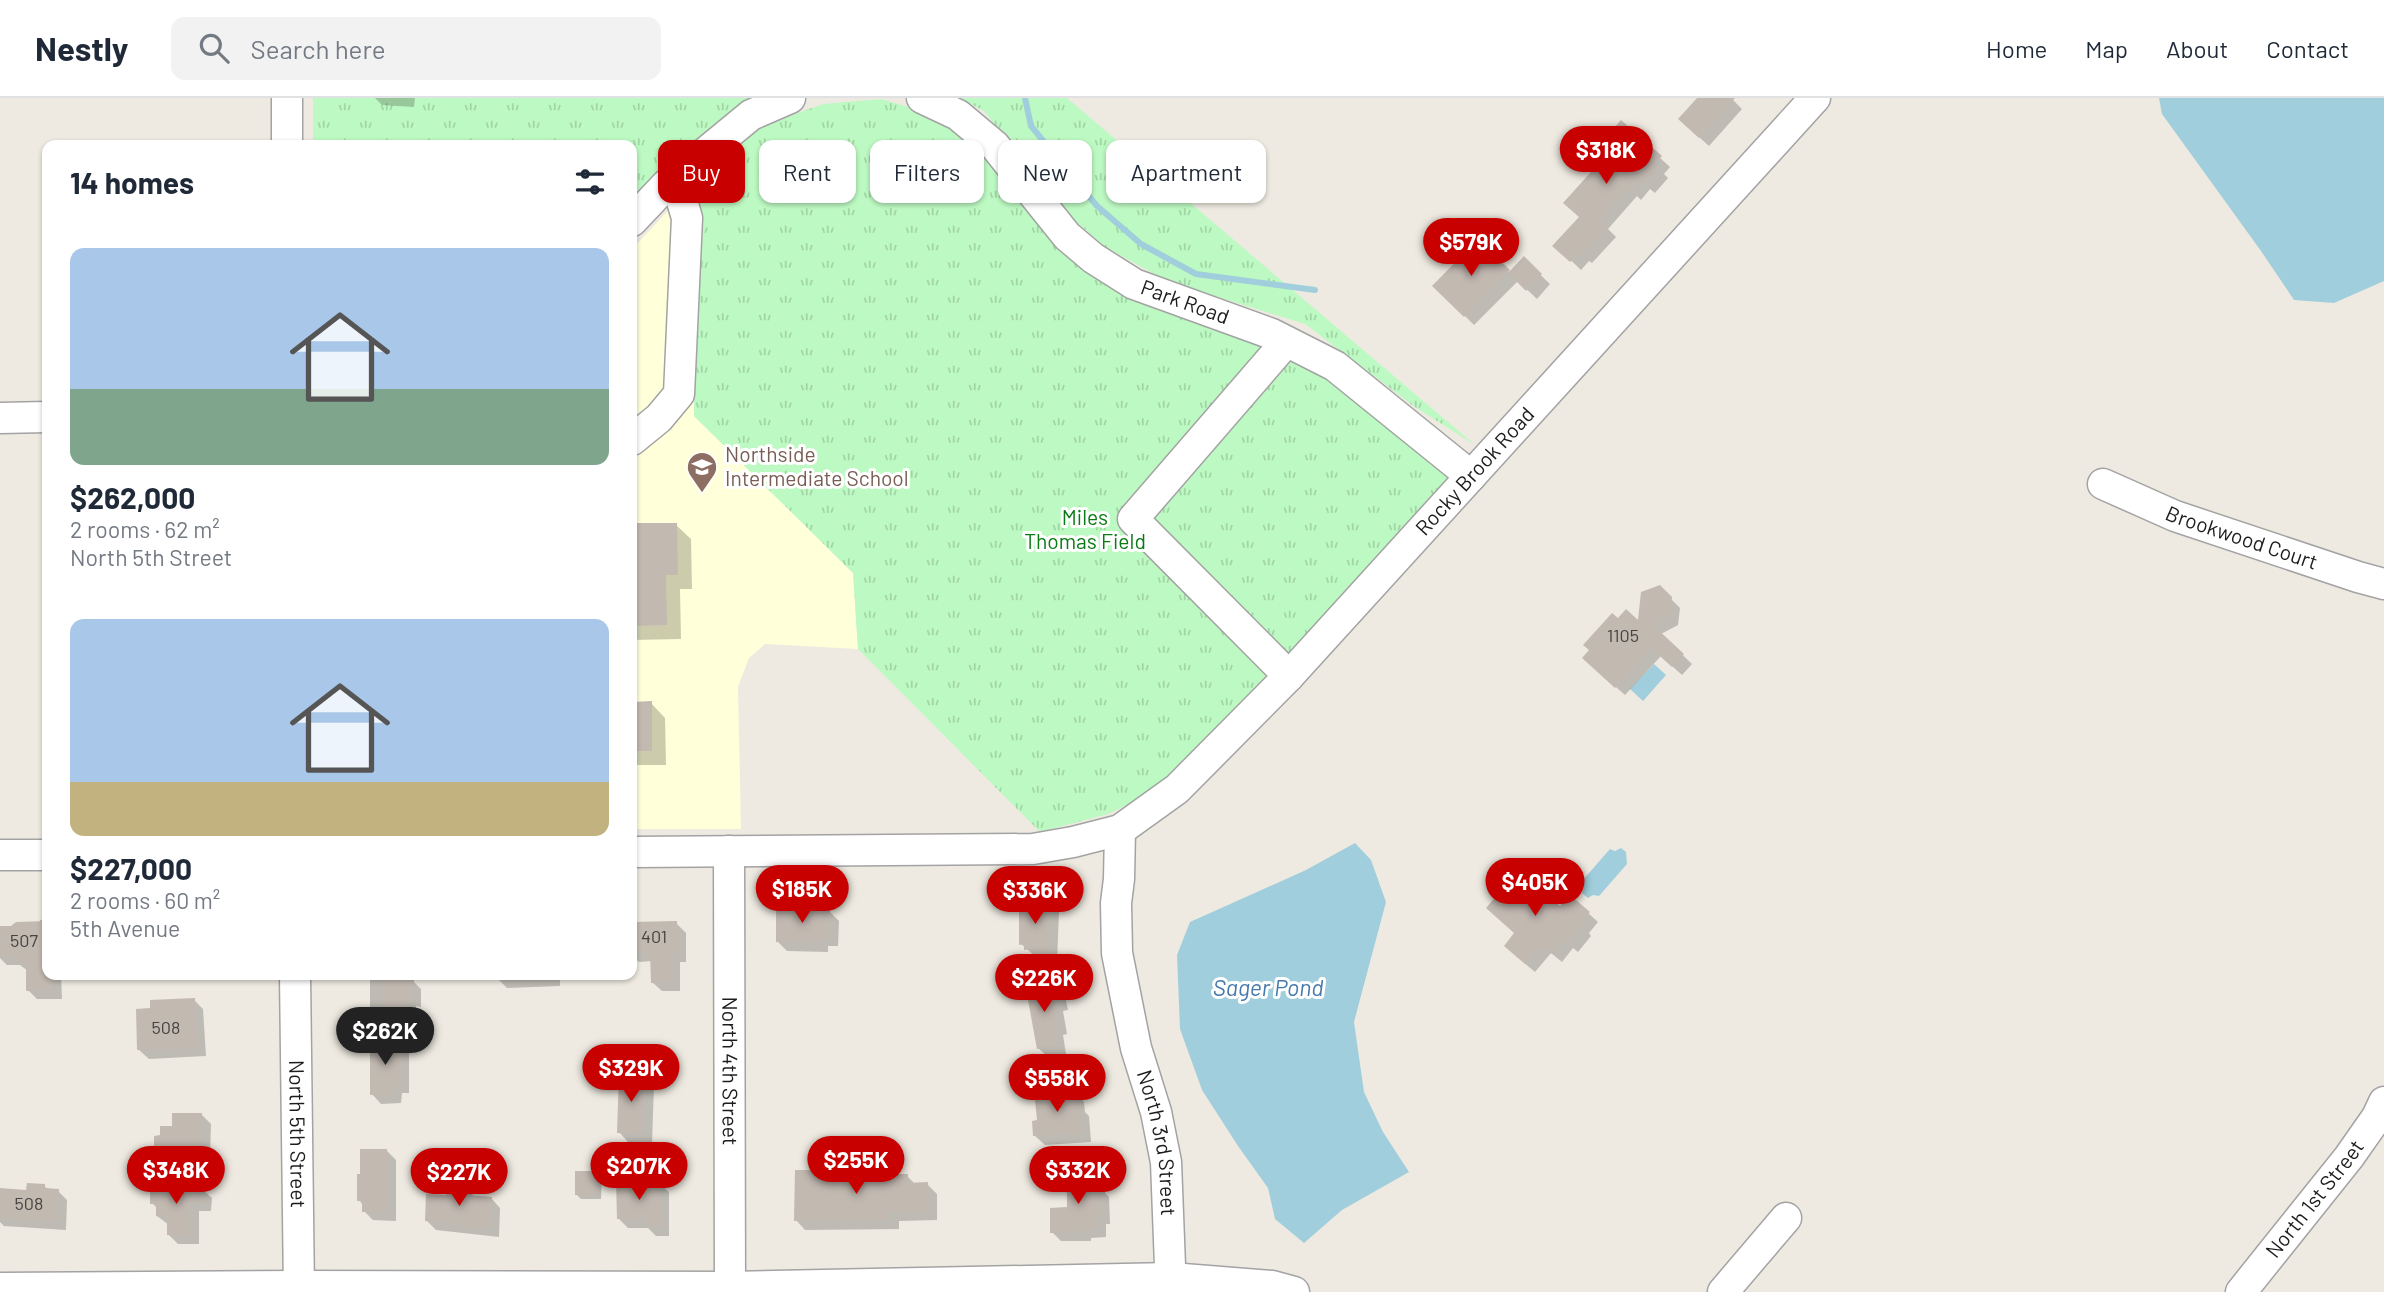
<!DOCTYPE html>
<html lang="en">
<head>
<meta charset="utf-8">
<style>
	body { margin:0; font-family:Barlow,sans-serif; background:#f2f2f3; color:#1f2937; height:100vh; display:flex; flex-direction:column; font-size:26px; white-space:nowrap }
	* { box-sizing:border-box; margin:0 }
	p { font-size:23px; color:#747a83 }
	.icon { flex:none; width:38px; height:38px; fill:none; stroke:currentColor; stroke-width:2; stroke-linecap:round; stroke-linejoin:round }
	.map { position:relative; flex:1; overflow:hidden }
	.side { position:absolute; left:42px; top:42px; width:595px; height:840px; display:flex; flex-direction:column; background:#fff; border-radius:14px; box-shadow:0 2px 5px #0004 }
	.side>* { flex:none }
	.hud { position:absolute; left:658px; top:42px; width:665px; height:63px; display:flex; gap:14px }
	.price { position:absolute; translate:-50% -60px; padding:0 16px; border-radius:24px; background:#c80100; color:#fff; font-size:23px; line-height:46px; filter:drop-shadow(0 2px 4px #0008) }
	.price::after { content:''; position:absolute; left:50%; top:42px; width:21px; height:16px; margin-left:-10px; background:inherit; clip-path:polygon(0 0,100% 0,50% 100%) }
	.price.active { background:#222; color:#fff }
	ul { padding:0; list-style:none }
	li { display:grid; align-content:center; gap:14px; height:371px; padding:0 28px }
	li span { display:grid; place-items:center; height:217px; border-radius:14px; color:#555 }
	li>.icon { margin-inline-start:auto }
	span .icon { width:126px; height:126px; fill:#fffc; stroke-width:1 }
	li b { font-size:30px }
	h2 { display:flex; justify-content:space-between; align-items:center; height:84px; padding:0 28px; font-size:30px }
	.tag { padding:0 24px; border-radius:14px; background:#fff; box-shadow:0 2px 5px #0004; font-size:24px; line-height:63px }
	.tag.active { background:#c80100; color:#fff }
	header { display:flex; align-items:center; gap:42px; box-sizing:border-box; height:98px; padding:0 35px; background:#fff; border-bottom:2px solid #e0e1e3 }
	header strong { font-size:33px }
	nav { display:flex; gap:38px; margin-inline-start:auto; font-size:24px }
	.search { width:490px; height:63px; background:#f2f2f3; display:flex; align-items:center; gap:18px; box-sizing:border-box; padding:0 24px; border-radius:14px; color:#747a83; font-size:26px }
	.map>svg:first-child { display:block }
	.education { fill:#ffffd9 }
	.park { fill:url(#park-tufts) }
	.water { fill:#a1cedc }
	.shadow { fill:#0003 }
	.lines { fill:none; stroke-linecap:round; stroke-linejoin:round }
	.stream { stroke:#a1cedc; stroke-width:6 }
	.building { fill:#c2b9b1 }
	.minor-casing { stroke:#a3a3a3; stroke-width:33 }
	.minor { stroke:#fff; stroke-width:30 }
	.labels { text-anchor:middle; stroke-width:6; stroke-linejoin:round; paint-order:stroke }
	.number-label { font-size:18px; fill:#464341 }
	.street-label { font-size:21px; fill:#1c1c1c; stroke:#fff }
	.education-label { font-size:21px; fill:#785e54; stroke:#fff; text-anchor:start }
	.park-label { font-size:21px; fill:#0a7a14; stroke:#fff }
	.water-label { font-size:23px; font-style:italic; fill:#4879ac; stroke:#fff }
</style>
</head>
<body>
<header>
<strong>Nestly</strong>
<div class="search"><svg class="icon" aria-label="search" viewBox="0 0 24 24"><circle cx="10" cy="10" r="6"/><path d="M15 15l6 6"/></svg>Search here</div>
<nav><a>Home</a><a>Map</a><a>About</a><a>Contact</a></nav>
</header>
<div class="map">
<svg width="2384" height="1194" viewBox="0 0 2384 1194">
	<defs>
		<pattern id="park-tufts" width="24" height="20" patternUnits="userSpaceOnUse" patternTransform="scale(1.75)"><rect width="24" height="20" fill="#bdf9c2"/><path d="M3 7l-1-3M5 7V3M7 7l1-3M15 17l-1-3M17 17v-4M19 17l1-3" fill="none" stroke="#a2d5a6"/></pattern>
	</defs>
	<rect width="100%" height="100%" fill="#eeeae1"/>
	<path class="education" d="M696,83L694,318L853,475L858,551L765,546L749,560L738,589L741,731H632V151Z"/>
	<path class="park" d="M313,0H766L696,41L632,106V47H313Z
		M959,0H1067L1475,347L1415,309L1305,226L1169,184L1105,149L1065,114L984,13Z
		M881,1L933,16L977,46L1059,150L1296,258L1328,278L1451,379L1206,648L1158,692L1108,716L1040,734L858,551L853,475L694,318L696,83L758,29L823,6Z"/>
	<path class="water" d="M2159,0H2384V183L2334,205L2294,202L2261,153L2162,16Z
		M1654,566L1666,577L1643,603L1630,591Z
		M1355,745L1371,762L1386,804L1354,924L1364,994L1383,1034L1409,1074L1342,1112L1304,1145L1275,1121L1268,1090L1238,1048L1202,992L1180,931L1177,857L1190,824L1306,772Z
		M1621,750L1626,754L1627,766L1599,798L1593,797L1588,800L1582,795L1584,788L1582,783L1610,751L1615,753Z"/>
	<path class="shadow" d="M375,0H415L414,9L382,7Z
		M1699,0H1731L1742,11L1709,48L1689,30Z
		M1660,60L1670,69L1664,76L1668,80L1655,95L1650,91L1641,102L1637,98L1608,131L1616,139L1592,165L1589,163L1581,172L1555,147Z
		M1478,144L1510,175L1524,161L1550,186L1537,201L1518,183L1474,227L1435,188Z
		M632,427H676L691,441L692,491H680L681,541L632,542Z
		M1659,489L1680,510L1678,527L1661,536L1692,566L1682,577L1661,558L1625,597L1593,569L1618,522L1639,525Z
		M632,605H651L665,620L666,667H632Z
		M1049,804L1059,813L1057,865H1043L1021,846Z
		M1561,811L1588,815L1598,824L1589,835L1591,838L1578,854L1573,850L1562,864L1551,855L1535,874L1515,857Z
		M829,813L839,823L838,848H828V854L787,853L778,844Z
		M47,821V877H61L62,901H37L28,892V873L20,867H7L0,860V830L40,825V822Z
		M632,825H676L686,835V864H680V893H662L652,884V863L639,864L632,857Z
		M370,877H414V884L421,891V909L416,908L415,921L380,920L370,911Z
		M497,877H560V888L507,890L497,880Z
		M1056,888L1065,898L1068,912L1063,913L1067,936L1063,937L1066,956L1048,959L1038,950Z
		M194,902L203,911L206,958L149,961L139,952Z
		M400,945L409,954V995H402L401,1005L381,1006L372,996Z
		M645,978L654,987L652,1045L628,1044L619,1034Z
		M1075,994L1084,1004L1085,1014L1089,1018L1091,1044L1045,1047L1035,1038Z
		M202,1017L211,1026L210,1059H198V1063L165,1062L156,1053L173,1030Z
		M386,1052L396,1062V1123L373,1122L364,1113L363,1107L359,1102L361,1077Z
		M830,1074L834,1079L907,1078L915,1086H927L937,1096V1122L899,1123V1131L805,1132L796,1122Z
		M597,1075L602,1079L601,1101H581L576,1096Z
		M1095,1078L1105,1088V1095L1109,1099L1110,1126H1106V1139L1091,1140V1143H1061L1052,1134Z
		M659,1085L669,1094V1138H656L648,1130H628L619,1121Z
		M44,1088L49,1092L58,1093L67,1102L66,1132L4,1128L0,1124V1092L28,1094Z
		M202,1091L212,1100L211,1113H199V1146H178L168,1136L169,1127L157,1118L158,1111L152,1105Z
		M467,1091L476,1100H491L500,1110L499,1139L436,1132L427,1123L448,1099Z"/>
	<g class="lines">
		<path class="stream" d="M1025,0L1031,28L1097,108L1141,146L1196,176L1315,192"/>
	</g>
	<path class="building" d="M1697,0H1735L1699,40L1678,21Z
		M1621,22L1662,58L1656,65L1660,69L1644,87L1640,83L1630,94L1627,90L1600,120L1608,129L1582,157L1579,155L1570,164L1552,148L1579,119L1563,105L1599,65L1590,57Z
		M1478,141L1510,172L1464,219L1432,188Z
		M1524,158L1542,176L1526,193L1508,175Z
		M632,425H677L678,477H666L667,527L632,528Z
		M1660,487L1672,499L1670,518L1653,527L1684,556L1672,569L1651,550L1615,590L1582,560L1589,552L1583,547L1612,515L1618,520L1626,511L1638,522L1641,494Z
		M652,603V653H632V604Z
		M1517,774L1560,808L1570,797L1590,814L1580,825L1583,827L1567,846L1563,842L1551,856L1541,847L1525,866L1504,848L1514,835L1486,810Z
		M1019,802H1050L1049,856H1032L1031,851L1024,852V846L1019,847Z
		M776,810L830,811V840H819V845L776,844Z
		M47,823V877H53V892L26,893V864L15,865L14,858H0V828H11L16,824Z
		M677,823V855H671V884L651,885L650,855H632V824Z
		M382,877H405V880H413L412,900H407L406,912H382Z
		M1056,886L1059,903L1055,904L1059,927L1054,928L1058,947L1037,951L1026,891Z
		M195,900L197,950L137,952L136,911L150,910V902Z
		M370,943H400L401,987H393V997H370Z
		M619,975L645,976L643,1036L617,1035Z
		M1075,992L1076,1006L1080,1007L1082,1035L1033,1038L1032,1023L1037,1022L1035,1002H1039V995Z
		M172,1015H202V1050H190V1054H154V1038L160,1037V1028H172Z
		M360,1051H387L388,1114H362V1103H357V1076H360Z
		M795,1072H830V1077L908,1076V1085L928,1084L929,1114H890V1122L794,1123Z
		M575,1073H598V1098L575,1097Z
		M1067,1077H1096V1088H1101V1118H1097V1131H1083V1134L1050,1135V1110L1067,1109Z
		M616,1083H660L661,1129H645V1121H617Z
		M27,1085L45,1086V1090L59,1091L57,1123L0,1120V1090L26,1092Z
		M150,1088L203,1089V1105H190V1138L167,1137V1119L156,1118V1106H150Z
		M447,1088L468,1089V1097L492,1099L490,1130L459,1129V1125L425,1123L426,1096L446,1097Z"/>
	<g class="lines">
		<g class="minor-casing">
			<g id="minor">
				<path d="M287,0V47"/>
				<path id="s1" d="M922,0L958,17L995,48L1067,138L1093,160L1134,186L1272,236L1335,268L1471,378"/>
				<path d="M632,123L666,87L751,17L790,0"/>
				<path d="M1286,244L1133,421L1289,578"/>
				<path d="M0,320L47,319"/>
				<path d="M632,342L659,320L679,296L687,120L675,79"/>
				<path id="s2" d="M2103,386L2175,418L2358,479L2384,486"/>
				<path id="s3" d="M1120,732L1119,781L1116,805L1117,855L1136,950L1156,1014L1166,1064L1171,1194"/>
				<path id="s4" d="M729,753L730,1194"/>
				<path id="s5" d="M632,754L1033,751L1073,744L1120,732L1177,691L1289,578L1815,0"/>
				<path d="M0,757H47"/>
				<path id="s6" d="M295,877L299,1194"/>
				<path d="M0,1190L299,1188L730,1189L1171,1180L1272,1188L1294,1194"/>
				<path d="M1723,1194L1786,1120"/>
				<path id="s7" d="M2241,1194L2349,1059L2377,1019L2384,1004"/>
			</g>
		</g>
		<use href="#minor" class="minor"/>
	</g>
	<defs>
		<g id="school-pin" transform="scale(1.575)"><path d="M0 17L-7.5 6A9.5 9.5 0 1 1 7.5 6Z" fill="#8d6e63" stroke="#fff"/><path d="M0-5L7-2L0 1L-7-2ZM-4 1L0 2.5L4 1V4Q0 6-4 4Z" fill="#fff"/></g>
	</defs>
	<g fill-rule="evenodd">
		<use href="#school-pin" x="702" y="369"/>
	</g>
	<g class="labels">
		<g class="number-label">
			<text x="1623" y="544">1105</text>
			<text x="654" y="845">401</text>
			<text x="24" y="849">507</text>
			<text x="166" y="936">508</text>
			<text x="29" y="1112">508</text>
		</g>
		<g class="street-label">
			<text dy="7" stroke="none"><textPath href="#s1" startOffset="340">Park Road</textPath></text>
			<text dy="7" stroke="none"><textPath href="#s5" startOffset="996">Rocky Brook Road</textPath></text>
			<text dy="7" stroke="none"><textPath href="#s2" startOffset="149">Brookwood Court</textPath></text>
			<text dy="7" stroke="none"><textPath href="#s4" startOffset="220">North 4th Street</textPath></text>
			<text dy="7" stroke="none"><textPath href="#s6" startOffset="159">North 5th Street</textPath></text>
			<text dy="7" stroke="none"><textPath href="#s3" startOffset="318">North 3rd Street</textPath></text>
			<text dy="7" stroke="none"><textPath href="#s7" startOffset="119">North 1st Street</textPath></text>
		</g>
		<g class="education-label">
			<text x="725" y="364">Northside<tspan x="725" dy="24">Intermediate School</tspan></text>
		</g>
		<g class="park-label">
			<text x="1085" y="427">Miles<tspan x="1085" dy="24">Thomas Field</tspan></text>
		</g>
		<g class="water-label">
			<text x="1268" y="898">Sager Pond</text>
		</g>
	</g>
</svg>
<b class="price" style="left:1606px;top:88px">$318K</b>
<b class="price" style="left:1471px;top:180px">$579K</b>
<b class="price" style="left:1535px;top:820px">$405K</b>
<b class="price" style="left:802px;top:827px">$185K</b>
<b class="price" style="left:1035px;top:828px">$336K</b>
<b class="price" style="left:1044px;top:916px">$226K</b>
<b class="price active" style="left:385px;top:969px">$262K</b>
<b class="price" style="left:631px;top:1006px">$329K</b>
<b class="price" style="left:1057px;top:1016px">$558K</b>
<b class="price" style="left:856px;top:1098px">$255K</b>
<b class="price" style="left:639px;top:1104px">$207K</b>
<b class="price" style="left:176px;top:1108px">$348K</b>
<b class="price" style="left:1078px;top:1108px">$332K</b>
<b class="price" style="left:459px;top:1110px">$227K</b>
<div class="hud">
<a class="tag active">Buy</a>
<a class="tag">Rent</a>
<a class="tag">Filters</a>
<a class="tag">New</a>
<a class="tag">Apartment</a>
</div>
<section class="side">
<h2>14 homes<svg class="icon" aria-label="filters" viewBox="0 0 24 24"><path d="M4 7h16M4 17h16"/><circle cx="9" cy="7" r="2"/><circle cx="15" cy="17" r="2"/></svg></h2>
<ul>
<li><span style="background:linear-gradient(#a9c7e8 65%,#7fa58c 0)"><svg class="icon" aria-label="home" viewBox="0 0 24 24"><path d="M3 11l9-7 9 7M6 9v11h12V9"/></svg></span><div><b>$262,000</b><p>2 rooms · 62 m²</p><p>North 5th Street</p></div></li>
<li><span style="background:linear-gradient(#a9c7e8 75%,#c2b280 0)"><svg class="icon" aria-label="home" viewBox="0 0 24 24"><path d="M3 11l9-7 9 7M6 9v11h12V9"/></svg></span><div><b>$227,000</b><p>2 rooms · 60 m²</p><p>5th Avenue</p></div></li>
</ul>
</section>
</div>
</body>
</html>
